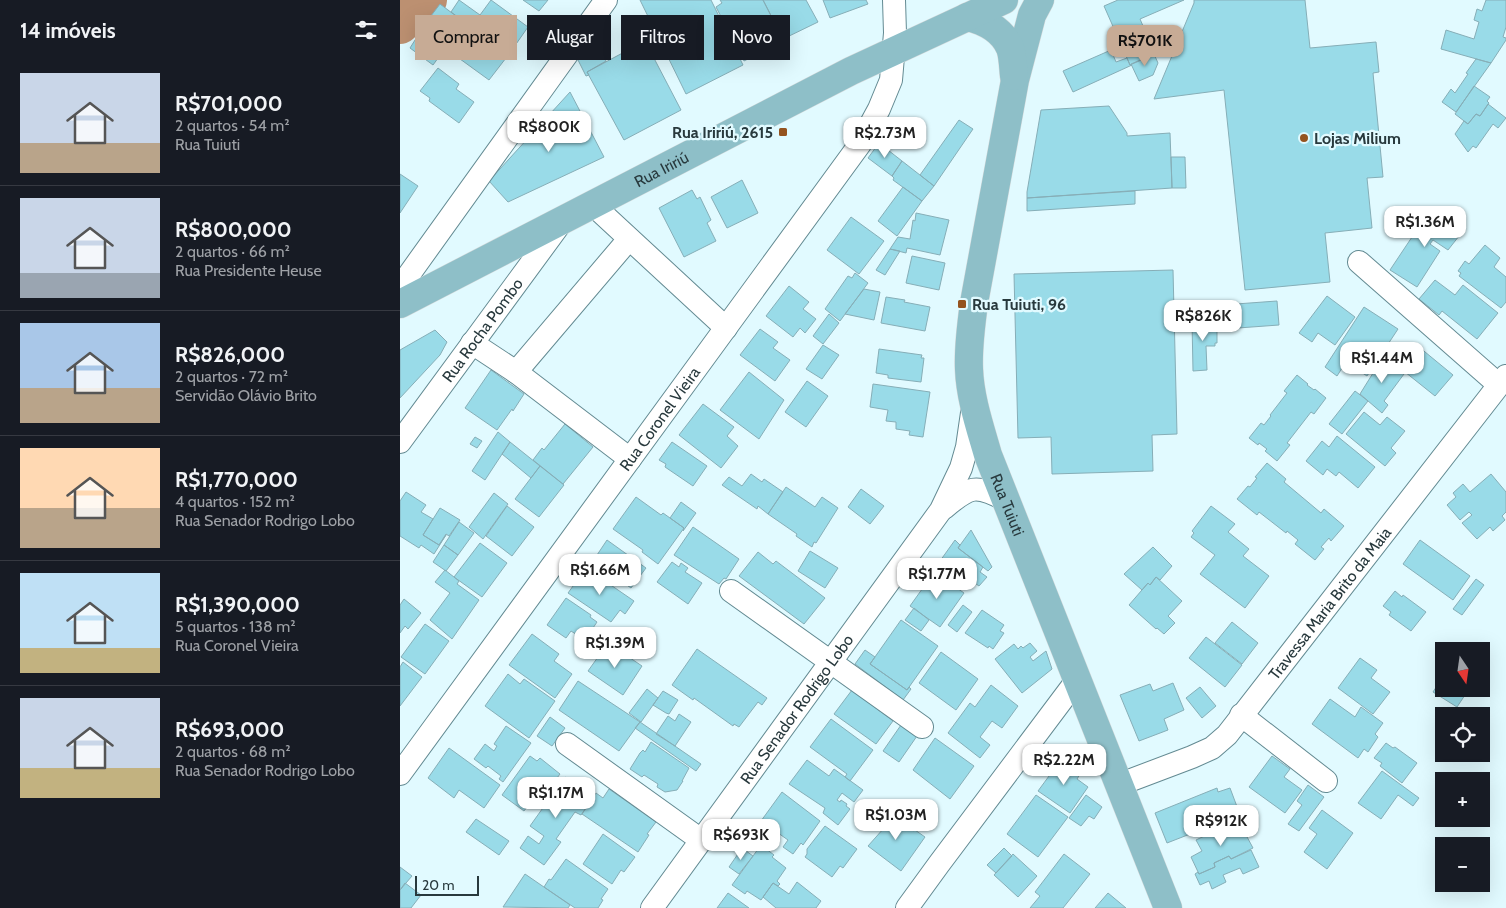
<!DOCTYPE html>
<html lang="pt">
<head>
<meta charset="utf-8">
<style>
	body { margin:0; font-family:Cabin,sans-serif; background:#20242c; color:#f1f3f6; height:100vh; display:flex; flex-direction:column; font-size:19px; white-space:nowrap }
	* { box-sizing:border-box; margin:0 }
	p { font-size:16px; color:#9ea1a6 }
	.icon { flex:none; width:28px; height:28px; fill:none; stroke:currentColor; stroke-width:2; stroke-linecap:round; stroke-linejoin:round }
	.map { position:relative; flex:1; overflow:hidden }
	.panel { display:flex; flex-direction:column; background:#171b24; width:400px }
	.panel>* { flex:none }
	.top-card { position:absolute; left:15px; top:15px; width:475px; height:45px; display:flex; gap:10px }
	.needle { width:32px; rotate:167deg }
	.fabs { position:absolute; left:1035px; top:642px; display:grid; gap:10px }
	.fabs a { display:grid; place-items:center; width:55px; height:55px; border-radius:0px; background:#171b24; box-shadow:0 5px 20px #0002; font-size:25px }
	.scale { position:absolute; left:15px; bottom:12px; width:64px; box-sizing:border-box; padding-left:5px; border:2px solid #28393d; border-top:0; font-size:14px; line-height:18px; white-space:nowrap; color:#28393d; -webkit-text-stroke:4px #e1faff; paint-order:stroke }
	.price { position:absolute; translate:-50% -42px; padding:0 11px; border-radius:10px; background:#fff; color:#222; font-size:16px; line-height:32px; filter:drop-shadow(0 1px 2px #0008) }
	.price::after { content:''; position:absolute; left:50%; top:30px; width:15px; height:11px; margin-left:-8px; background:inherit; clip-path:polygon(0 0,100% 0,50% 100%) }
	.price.selected { background:#c7ab95; color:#111 }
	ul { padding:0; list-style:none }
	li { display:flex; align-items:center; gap:15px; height:125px; padding:0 20px }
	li+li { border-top:1px solid #363941 }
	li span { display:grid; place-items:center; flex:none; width:140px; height:100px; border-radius:0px; color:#555 }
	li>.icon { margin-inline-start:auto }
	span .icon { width:60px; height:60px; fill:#fffc; stroke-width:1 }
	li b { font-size:21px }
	h2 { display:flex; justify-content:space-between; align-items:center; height:60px; padding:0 20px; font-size:21px }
	.pill { padding:0 18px; border-radius:0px; background:#171b24; box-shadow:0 5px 20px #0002; font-size:18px; line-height:45px }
	.pill.selected { background:#c7ab95; color:#111 }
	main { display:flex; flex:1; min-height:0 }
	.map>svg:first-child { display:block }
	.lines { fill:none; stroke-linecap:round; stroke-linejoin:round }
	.river { stroke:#bc9071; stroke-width:38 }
	.building { fill:#99dbe8; stroke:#86aeb7 }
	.minor-casing { stroke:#638a92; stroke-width:24 }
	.major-casing { stroke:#d8dbdc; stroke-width:29 }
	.minor { stroke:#fff; stroke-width:22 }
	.major { stroke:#8ebfc8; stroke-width:28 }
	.poi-dot { fill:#94531f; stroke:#e1faff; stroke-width:2 }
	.labels { text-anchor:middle; stroke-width:4.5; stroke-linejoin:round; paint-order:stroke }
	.poi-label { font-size:16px; font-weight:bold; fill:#28393d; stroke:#e1faff; text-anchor:start }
	.street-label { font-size:16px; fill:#28393d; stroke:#e1faff }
</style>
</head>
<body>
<main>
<section class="panel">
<h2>14 imóveis<svg class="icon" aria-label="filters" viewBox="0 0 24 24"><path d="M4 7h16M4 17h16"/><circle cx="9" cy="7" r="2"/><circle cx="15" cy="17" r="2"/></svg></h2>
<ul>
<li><span style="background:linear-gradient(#c9d6e8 70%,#b9a48a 0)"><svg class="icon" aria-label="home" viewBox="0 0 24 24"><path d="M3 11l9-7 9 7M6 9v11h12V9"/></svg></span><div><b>R$701,000</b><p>2 quartos · 54 m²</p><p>Rua Tuiuti</p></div></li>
<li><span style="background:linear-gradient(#c9d6e8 75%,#9aa5b1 0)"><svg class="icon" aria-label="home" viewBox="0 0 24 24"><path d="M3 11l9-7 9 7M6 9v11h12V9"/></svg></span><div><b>R$800,000</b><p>2 quartos · 66 m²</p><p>Rua Presidente Heuse</p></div></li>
<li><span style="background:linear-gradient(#a9c7e8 65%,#b9a48a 0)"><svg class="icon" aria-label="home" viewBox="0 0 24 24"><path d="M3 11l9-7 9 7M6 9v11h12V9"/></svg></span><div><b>R$826,000</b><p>2 quartos · 72 m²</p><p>Servidão Olávio Brito</p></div></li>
<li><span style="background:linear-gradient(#ffd9b3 60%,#b9a48a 0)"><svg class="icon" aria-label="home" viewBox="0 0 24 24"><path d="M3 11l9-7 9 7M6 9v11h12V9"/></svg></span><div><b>R$1,770,000</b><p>4 quartos · 152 m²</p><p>Rua Senador Rodrigo Lobo</p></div></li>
<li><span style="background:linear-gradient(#bfe0f5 75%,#c2b280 0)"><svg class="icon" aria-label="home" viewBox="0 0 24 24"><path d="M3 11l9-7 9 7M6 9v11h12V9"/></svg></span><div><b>R$1,390,000</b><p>5 quartos · 138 m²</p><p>Rua Coronel Vieira</p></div></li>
<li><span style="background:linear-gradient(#c9d6e8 70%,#c2b280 0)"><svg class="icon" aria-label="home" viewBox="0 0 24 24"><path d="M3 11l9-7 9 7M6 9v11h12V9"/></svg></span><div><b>R$693,000</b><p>2 quartos · 68 m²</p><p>Rua Senador Rodrigo Lobo</p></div></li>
</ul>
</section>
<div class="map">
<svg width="1106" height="908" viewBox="0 0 1106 908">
	<rect width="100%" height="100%" fill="#e1faff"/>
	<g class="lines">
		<path class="river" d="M0,25L28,0"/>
	</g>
	<path class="building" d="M59,0L80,15L91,0L128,27L114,47L94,32L88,39L51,12Z
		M123,0H148L139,11Z
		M240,0H311L343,65L286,94Z
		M320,0H363L384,41L344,61L316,7L322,3Z
		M363,0H406L418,22L383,39Z
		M423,0H466L468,4L430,18Z
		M718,0H784L740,19L755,54L730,65L704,6Z
		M794,0H905L910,48L976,42L979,72L973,73L983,177L967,178L972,228L925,233L930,282L845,290L824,90L754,99L794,3Z
		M1086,0H1106V27L1103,37L1106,38V40L1091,63L1041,49L1046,30L1074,39L1079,22L1074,20L1077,9L1082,11Z
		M40,4L64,22L51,40L41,33L39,36L35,33L33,37L21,29Z
		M65,28L106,58L89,80L49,51Z
		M22,29L33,37L35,33L49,43L33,65L10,48Z
		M193,36L206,61L187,72L189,75L186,76L177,58Z
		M245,41L281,110L224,140L187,72Z
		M711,50L716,62L727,58L730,65H732L673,92L663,71Z
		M754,54L758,63L753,75L739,81L731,64Z
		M1076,59L1091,63L1056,112L1042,102L1051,89L1055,93L1068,74L1066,73Z
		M38,68L59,84L56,89L74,102L59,123L29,101L30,98L20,91Z
		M1074,86L1090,97L1087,101L1089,103L1080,116L1076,114L1068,124L1055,114Z
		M170,92L204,157L108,202L89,181Z
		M1088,104L1106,118L1098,128L1093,124L1076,148L1073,146L1068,152L1055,134L1064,121L1068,124L1076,114L1080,116Z
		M709,106L727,133V136L770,133L772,188L627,198V192L641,110Z
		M559,120L573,129L534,186L520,175Z
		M479,143L502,161L492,176L468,158Z
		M771,157H785L786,188H772Z
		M502,161L534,186L522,201L493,180L494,178L492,176Z
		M0,174L18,186L0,213Z
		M342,180L358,213L327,228L311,197Z
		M503,187L522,201L497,236L478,221Z
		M292,190L297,199L300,197L311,220L307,223L316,241L284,257L259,208Z
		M735,191V204L627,211V198Z
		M1030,210L1063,231L1048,250L1033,240L1030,244L1040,251L1017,287L990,270Z
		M516,213L549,220L540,255L507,248L506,253L490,249L498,237L510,239L513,220L515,221Z
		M451,217L484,241L459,274L427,250Z
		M1085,245L1100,258L1094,267L1106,277V302L1101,308L1059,276L1061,273L1058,271L1065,261L1069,264Z
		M490,249L500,251L485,275L476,270Z
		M512,256L545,263L539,290L506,283Z
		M773,270L777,434L752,435L753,471L652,474L651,437L618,438L614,274Z
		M455,273L468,283L440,321L425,309L448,276L452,278Z
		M1035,280L1055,295L1063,285L1098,313L1077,339L1042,311L1039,315L1019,299Z
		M389,286L409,302L403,309L416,319L405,333L400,328L393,337L366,316Z
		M464,289L480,292L474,320L445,314Z
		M927,296L955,317L935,345L918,333L912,342L899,333Z
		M486,297L505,300L504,302L530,307L525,331L481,323Z
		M877,301L879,325L838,328L836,304Z
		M964,307L998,329L967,376L946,362L937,376L925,367Z
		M429,314L439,323L423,344L413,336Z
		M817,320V343H815V346H806L807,370L793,371L792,321Z
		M360,329L378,342L373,348L390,360L375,381L340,355Z
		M35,330L47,342L40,355L0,398V350Z
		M423,345L439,355L422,379L406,369Z
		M1019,347L1053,375L1035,396L1000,368Z
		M479,349L522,355L521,358H524L521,382L488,378V375L476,373Z
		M983,357L1004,374L984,401L988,405L982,413L960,394Z
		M91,370L124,394L113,411L112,409L97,430L65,408Z
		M349,372L384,400L359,439L320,410Z
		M897,375L908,384L907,385L914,390L915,389L926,398L914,414L911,412L887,443L890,445L877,461L865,451L867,449L859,443L858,445L849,438L861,423L864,425L871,416L870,415L887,393L884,391Z
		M407,381L428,396L406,427L385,412Z
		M473,384L530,392L523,437L509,435L510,431L496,429V422L486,421L488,410L470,407Z
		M955,391L968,401L942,434L929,424Z
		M303,404L334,427L327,436L338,446L321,468L279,435Z
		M964,412L980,425L987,417L1005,431L991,448L996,453L985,466L946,434Z
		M165,424L193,447L163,484L133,460L142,448L144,450Z
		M98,432L110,442L85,480L72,471Z
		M937,436L975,467L958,488L939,472L936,476L927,469L923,475L906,461L922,441L929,447Z
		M75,437L82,441L77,448L70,444Z
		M110,442L140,466L131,478L102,454Z
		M272,442L307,466L293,486L265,467L266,464L259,460Z
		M867,463L886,479L884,482L921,513L924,509L944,526L931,541L929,538L921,547L924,549L915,560L895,544L898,540L887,531L886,533L859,512L857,515L837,499L848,486L850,487L857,478L855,477Z
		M140,466L164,485L139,517L115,499Z
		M351,474L362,482L364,479L383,492L368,514L358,506L357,509L322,485L329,477L342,486Z
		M1091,474L1106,492V512L1102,516L1105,520L1093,531L1090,527L1077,539L1062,523L1072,515L1069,512L1060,520L1047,505L1056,497L1053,493L1063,484L1070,492Z
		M386,487L415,507L422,497L438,508L416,543L414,542L412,547L396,536L397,534L368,514Z
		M461,489L484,506L470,524L448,507Z
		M6,492L26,505L21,512L33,519L23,535L39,545L46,535L34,554L21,545L19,548L0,536V501Z
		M94,493L108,504L83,539L69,527Z
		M236,497L261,515L263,513L284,528L258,564L242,552L243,550L213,529Z
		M281,502L296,513L283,531L284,528L270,518Z
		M107,506L134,527L112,556L86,536Z
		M811,506L835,524L828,532L849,549L843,556L869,576L845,608L800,574L815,555L791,537L794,533L792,531Z
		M40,508L60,520L49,536L46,534L39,545L23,535Z
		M59,522L74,533L58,555L44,545Z
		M293,527L339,559L326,579L324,578L319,584L274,555Z
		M571,530L592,567L588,571L558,548Z
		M207,540L246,568L231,588L193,561Z
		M555,540L560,545L558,548L583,567L580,572L587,577L579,586L565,576L563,578L540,561Z
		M1020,540L1070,576L1053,600L1003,564Z
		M80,543L107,563L82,597L54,577Z
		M44,545L58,555L46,571L33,562Z
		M753,547L772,566L760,580L756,577L750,585L748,583L742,590L724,574Z
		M410,551L438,568L425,588L398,571Z
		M358,552L373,564L376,561L425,598L404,624L339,576Z
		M272,562L279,567L281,563L288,568L285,572L302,583L288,604L257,582Z
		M186,568L234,601L225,614L220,610L211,622L168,593Z
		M45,570L59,581L57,584L79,600L52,639L30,620L50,593L35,582Z
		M536,573L564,593L540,627L510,606L530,578L532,579Z
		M756,577L782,601L768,616L775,623L764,634L757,628L756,629L729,605L748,583L750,585Z
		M1076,579L1084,585L1062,615L1053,609Z
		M995,591L1002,597L1003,595L1026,612L1011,631L989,615L991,612L983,606Z
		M166,598L191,615L190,617L197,622L185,640L171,631L166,638L147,625Z
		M4,599L21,613L8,629L5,626L0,633V605Z
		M563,605L572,612L557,632L548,625Z
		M514,608L529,620L521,631L505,620Z
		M582,610L604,625L600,631L604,633L593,649L589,646L588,648L565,633Z
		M501,620L538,646L507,690L470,664Z
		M832,622L858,643L842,664L815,643Z
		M25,624L49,641L25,674L1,657Z
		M132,634L159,654L154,661L172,674L155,698L109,665Z
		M806,637L842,665L825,687L789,658Z
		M208,643L242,666L223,695L188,671Z
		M630,643L637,651L630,657L633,661L646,651L652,669L622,693L595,659L614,644L618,649L621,646L623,648Z
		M297,649L367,698L362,705L358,702L339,727L334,724L333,726L294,698L293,700L272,685Z
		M465,650L475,657L470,664L507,690L509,687L511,689L503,700L455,664Z
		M541,652L578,679L556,710L519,683Z
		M960,658L977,670L971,678L990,692L973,714L938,688Z
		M3,662L22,677L0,706V667Z
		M108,674L120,684L124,679L155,701L129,738L85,706Z
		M1044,675V689H1069L1057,707L1033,692Z
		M178,681L240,722L219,751L159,710Z
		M773,683L784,710L764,719L768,730L739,741L720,695L750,684L753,691Z
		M591,685L618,706L602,728L592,721L580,737L590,745L580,758L548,733L570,703L575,707Z
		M800,687L816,706L802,718L786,698Z
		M247,689L258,698L241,722L229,713Z
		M452,690L493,721L476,744L434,714Z
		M263,691L278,700L269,714L266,713L253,705Z
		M930,699L955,717L961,707L983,723L975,734L978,737L968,752L964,749L958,758L912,724Z
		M279,714L291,722L275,746L256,734L268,716L275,721Z
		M150,717L165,728L152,746L137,736Z
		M431,719L473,750L450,781L445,777L447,774L410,747Z
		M240,722L301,764L296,771L235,728Z
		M501,725L517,736L499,762L483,751Z
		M106,726L131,743L103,782L99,779L101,776L88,766L86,768L74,759L85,744L94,751L97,746L94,744Z
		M535,738L574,766L550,799L513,770Z
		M251,742L289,768L282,781H283L277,790L265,792L257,787L258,784L244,775L242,777L230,769L240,753L243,750L245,752Z
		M986,743L993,748L995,747L1017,763L1002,783L980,766L982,763L974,758Z
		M49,748L100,785L84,808L59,790L54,798L28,778Z
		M130,756L137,761L140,758L160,774L148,790L143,786L124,811L102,795Z
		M872,756L890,769L884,777L902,790L885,813L849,787Z
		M663,757L682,771L677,779L688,787L670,813L638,791Z
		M407,760L429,776L434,769L463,790L454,802L442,793L437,800L440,802L441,800L447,804L446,806L450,809L438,825L423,813L425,808L389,784Z
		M982,771L1019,798L1013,806L998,795L981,819L958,803Z
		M165,777L193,798L181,815L175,812L156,839L161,842L144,865L120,848L128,836L139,844L144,836L130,826Z
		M908,785L924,797L899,831L888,824L902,805L897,801Z
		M817,788L818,792L830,788L839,812L828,817L830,823L809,829L808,827L767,843L755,813Z
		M209,789L256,822L247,834L249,835L238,852L182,814L196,793L203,798Z
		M382,792L420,821L403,845L401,843L393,854L383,847L388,840L361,821Z
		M636,795L668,817L638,857L607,834Z
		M686,795L702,807L694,819L689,816L681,826L669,818Z
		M922,810L953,833L927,869L904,852L917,834L909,828Z
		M487,811L514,831L515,830L525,837L501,871L468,846L484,828L478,823Z
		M76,819L109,841L99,855L66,832Z
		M839,822L853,848L831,859L829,856L814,863L815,867L799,874L791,857L802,851L796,840L821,828L822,831Z
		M425,826L457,849L443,868L440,866L432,877L405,857L407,854V849Z
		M203,834L235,857L224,872L221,870L212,884L183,864Z
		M361,845L374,855L372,857L386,868L377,881L380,884L378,886L373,883L361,900L347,891L345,894L332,885Z
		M342,848L353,856L339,874L329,867Z
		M604,848L612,856L596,873L587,865Z
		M851,850L859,867L843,874L840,868L823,875L826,882L812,889L809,881L800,885L795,874L798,872L799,874L815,867L814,863L829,856L831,859Z
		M613,854L637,876L618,897L594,875Z
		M664,854L690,874L663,908H630L640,896L635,892Z
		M166,859L208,889L201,899L203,900L198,908H175L144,887L149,879L151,880Z
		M0,867L12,876L0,890Z
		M125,874L170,905L168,908L103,907Z
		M397,882L421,901L416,908H376L363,897L373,883L389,894Z
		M5,883L21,895L11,908H0V890Z
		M328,893L349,908H317Z
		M708,893L726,908H695Z"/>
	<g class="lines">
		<g class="minor-casing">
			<g id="minor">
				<path d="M192,204L326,328"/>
				<path d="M959,262L1099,385"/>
				<path d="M0,287L206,0"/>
				<path d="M72,343L116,372L230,459"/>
				<path d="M116,372L229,239"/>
				<path id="s1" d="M0,442L163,220"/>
				<path d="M544,508C570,486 575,484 606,500"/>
				<path d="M331,591L522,727"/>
				<path d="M841,715L926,781"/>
				<path d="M167,744L301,840"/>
				<path id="s2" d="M0,774L460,144L479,109L491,80L495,33L494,0"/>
				<path id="s3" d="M718,785L792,757L812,748L827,735L1106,376"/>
				<path id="s4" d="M252,908L541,510L561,468L567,447L573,406"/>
				<path d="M507,908L539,864L677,680"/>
			</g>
		</g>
		<g class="major-casing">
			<g id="major">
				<path id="s5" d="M640,0L632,15L615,80L574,303C571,325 568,347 569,369C570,398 580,427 588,455L768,908"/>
				<path d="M567,17C585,21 602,29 610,48C613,56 613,67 614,76"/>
				<path id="s6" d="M0,304L451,71L604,0"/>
			</g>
		</g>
		<use href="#minor" class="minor"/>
		<use href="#major" class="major"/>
	</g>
	<g class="poi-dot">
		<rect x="378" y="127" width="10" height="10" rx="2.5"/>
		<circle cx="904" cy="138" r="5"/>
		<rect x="557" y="299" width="10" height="10" rx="2.5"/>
	</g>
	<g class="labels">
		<g class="poi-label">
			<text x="373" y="138" text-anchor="end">Rua Iririú, 2615</text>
			<text x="914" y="144">Lojas Milium</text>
			<text x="572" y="310">Rua Tuiuti, 96</text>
		</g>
		<g class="street-label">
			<text dy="6" stroke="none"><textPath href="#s6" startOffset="294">Rua Iririú</textPath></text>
			<text dy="6" stroke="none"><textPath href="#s1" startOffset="139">Rua Rocha Pombo</textPath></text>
			<text dy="6" stroke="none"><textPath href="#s2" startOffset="440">Rua Coronel Vieira</textPath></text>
			<text dy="6" stroke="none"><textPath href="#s5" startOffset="519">Rua Tuiuti</textPath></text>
			<text dy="6" stroke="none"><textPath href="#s3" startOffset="288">Travessa Maria Brito da Maia</textPath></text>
			<text dy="6" stroke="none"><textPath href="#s4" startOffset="246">Rua Senador Rodrigo Lobo</textPath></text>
		</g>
	</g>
</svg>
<div class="fabs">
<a><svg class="needle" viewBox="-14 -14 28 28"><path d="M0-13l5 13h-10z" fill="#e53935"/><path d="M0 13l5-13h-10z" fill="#9ea1a6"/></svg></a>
<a><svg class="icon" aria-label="locate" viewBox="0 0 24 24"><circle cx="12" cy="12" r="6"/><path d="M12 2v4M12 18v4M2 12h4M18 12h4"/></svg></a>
<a>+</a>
<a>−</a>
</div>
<div class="scale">20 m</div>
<b class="price selected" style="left:745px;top:67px">R$701K</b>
<b class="price" style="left:149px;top:153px">R$800K</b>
<b class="price" style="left:485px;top:159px">R$2.73M</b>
<b class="price" style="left:1025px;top:248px">R$1.36M</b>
<b class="price" style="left:803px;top:342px">R$826K</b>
<b class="price" style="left:982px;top:384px">R$1.44M</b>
<b class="price" style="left:200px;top:596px">R$1.66M</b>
<b class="price" style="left:537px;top:600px">R$1.77M</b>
<b class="price" style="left:215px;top:669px">R$1.39M</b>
<b class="price" style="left:664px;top:786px">R$2.22M</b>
<b class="price" style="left:156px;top:819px">R$1.17M</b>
<b class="price" style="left:496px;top:841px">R$1.03M</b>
<b class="price" style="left:821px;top:847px">R$912K</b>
<b class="price" style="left:341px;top:861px">R$693K</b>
<div class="top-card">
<a class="pill selected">Comprar</a>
<a class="pill">Alugar</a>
<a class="pill">Filtros</a>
<a class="pill">Novo</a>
</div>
</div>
</main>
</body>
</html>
